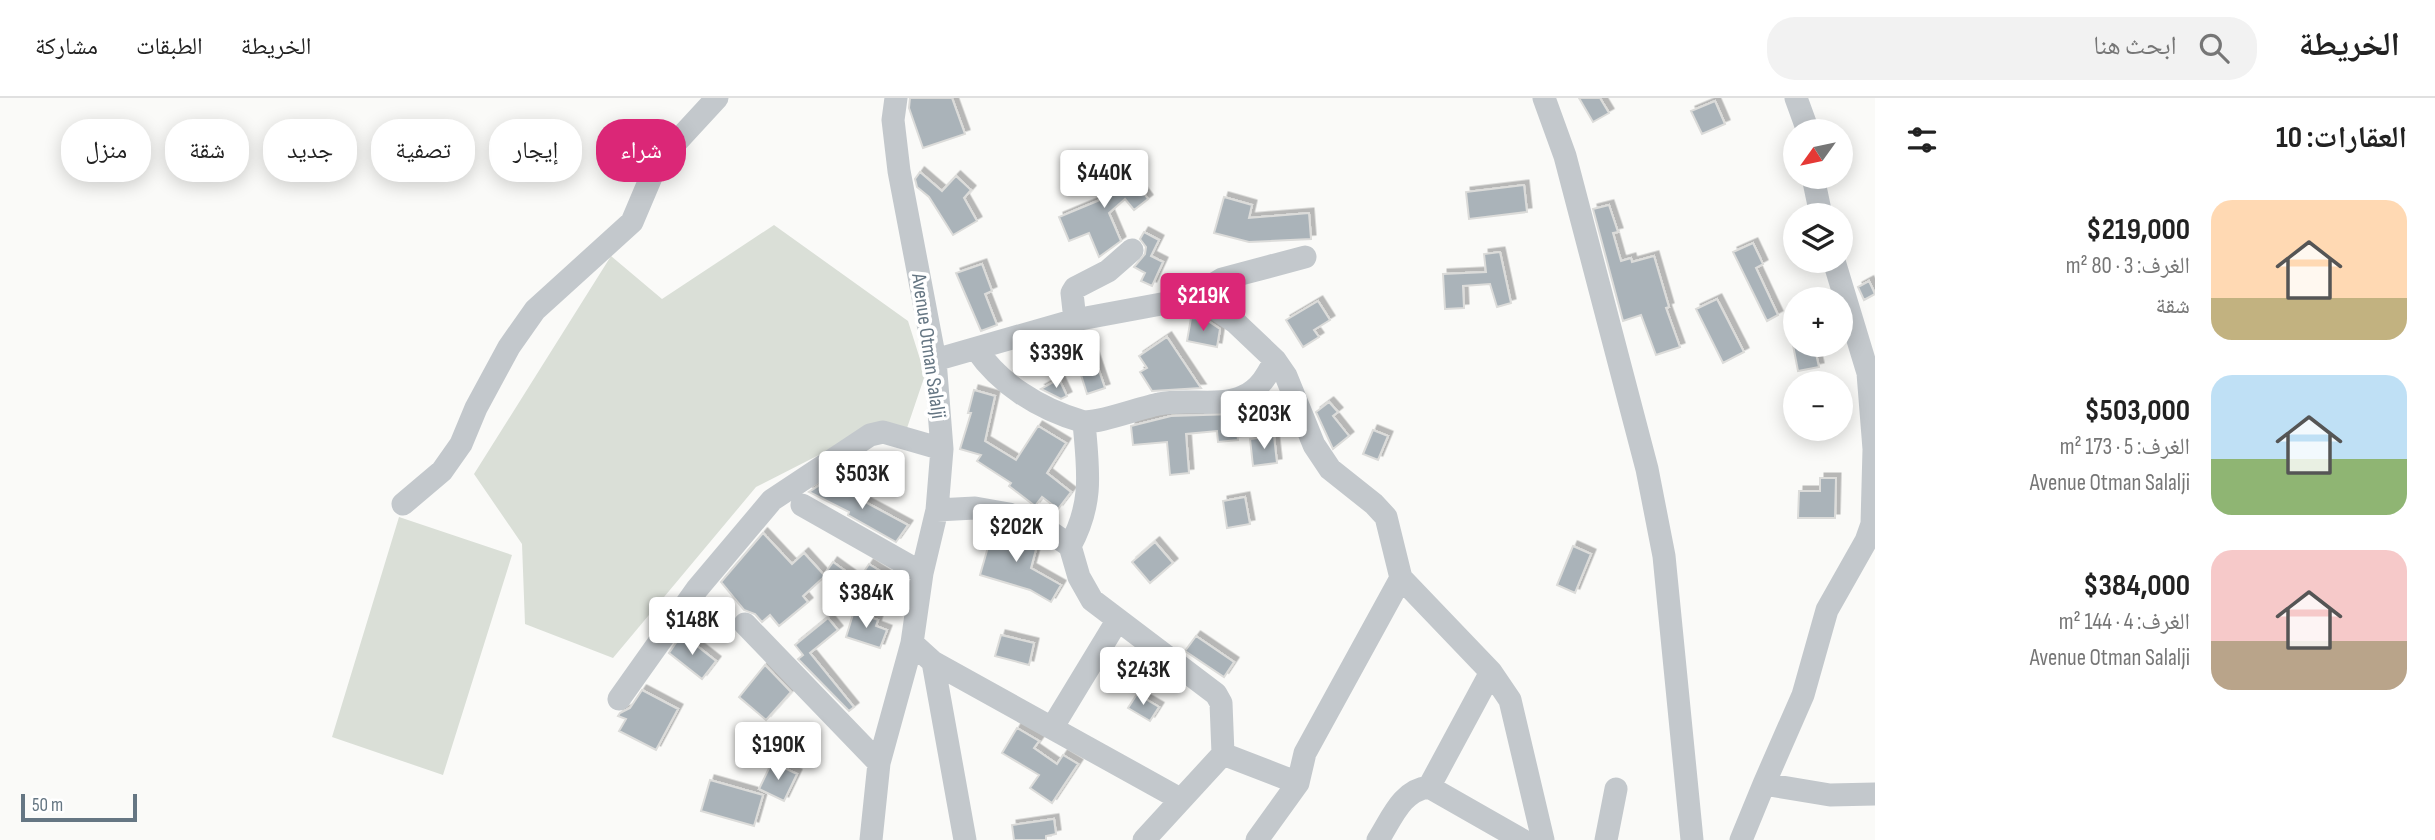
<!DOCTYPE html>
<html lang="ar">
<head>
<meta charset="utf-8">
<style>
	body { margin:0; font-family:"Sofia Sans Condensed","Noto Naskh Arabic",sans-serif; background:#f2f2f2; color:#222; direction:rtl; height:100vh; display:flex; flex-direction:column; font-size:26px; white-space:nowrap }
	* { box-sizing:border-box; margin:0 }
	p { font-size:23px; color:#767676 }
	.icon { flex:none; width:38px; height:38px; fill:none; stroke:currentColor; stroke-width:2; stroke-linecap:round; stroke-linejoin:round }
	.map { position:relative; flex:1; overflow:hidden; direction:ltr }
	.drawer { display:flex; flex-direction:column; background:#fff; width:560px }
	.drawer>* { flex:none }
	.guide { position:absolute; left:21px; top:21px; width:665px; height:63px; direction:rtl; display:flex; gap:14px }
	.needle { width:46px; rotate:237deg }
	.fabs { position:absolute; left:1783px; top:21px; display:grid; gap:14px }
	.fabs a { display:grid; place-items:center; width:70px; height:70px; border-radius:50%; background:#fff; box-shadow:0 4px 18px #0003; font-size:35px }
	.scale { position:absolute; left:21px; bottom:18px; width:116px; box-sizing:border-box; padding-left:7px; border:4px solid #657683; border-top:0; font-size:19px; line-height:24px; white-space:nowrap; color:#657683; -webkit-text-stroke:5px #fff; paint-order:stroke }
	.price { position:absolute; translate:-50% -60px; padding:0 16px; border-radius:7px; background:#fff; color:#222; font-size:23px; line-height:46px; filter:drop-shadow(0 2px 4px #0008) }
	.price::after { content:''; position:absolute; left:50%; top:42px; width:21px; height:16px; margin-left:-10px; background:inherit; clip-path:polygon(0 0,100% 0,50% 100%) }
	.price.on { background:#db2777; color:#fff }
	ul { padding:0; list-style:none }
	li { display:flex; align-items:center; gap:21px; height:175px; padding:0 28px }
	li span { display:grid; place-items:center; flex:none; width:196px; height:140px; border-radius:21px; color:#555 }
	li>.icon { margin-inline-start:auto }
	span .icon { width:84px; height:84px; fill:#fffc; stroke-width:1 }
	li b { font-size:30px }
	h2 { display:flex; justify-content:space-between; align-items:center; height:84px; padding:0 28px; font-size:30px }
	.chip { padding:0 24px; border-radius:28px; background:#fff; box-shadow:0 4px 18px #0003; font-size:24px; line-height:63px }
	.chip.on { background:#db2777; color:#fff }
	header { display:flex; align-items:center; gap:42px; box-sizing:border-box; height:98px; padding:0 35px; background:#fff; border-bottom:2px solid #e0e0e0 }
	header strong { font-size:33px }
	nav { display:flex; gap:38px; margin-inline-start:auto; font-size:24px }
	.search { width:490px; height:63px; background:#f2f2f2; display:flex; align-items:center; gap:18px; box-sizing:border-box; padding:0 24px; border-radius:28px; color:#767676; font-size:26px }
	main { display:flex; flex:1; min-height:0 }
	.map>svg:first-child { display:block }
	.green { fill:#dadfd7 }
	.building { fill:#aab3b9; stroke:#dcdcda; stroke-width:2; filter:url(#shadow) }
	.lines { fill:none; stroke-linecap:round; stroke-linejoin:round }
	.minor { stroke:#c3c8cc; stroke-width:23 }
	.labels { text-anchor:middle; stroke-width:7; stroke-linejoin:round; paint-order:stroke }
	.street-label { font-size:21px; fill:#657683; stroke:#fff }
</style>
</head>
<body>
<header>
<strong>الخريطة</strong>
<div class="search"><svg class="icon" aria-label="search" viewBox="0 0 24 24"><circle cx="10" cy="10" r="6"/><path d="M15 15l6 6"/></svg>ابحث هنا</div>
<nav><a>الخريطة</a><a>الطبقات</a><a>مشاركة</a></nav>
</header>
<main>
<section class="drawer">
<h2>العقارات: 10<svg class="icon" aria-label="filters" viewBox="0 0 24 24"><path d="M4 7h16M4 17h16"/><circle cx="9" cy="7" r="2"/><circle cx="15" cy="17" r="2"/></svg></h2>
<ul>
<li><span style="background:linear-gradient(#ffd9b3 70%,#c2b280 0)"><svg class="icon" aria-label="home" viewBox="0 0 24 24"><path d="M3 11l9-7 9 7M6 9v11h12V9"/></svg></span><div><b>$219,000</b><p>الغرف: 3 · 80 m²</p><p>شقة</p></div></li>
<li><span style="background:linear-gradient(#bfe0f5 60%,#8fb573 0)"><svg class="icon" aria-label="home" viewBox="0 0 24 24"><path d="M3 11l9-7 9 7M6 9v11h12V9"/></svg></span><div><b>$503,000</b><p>الغرف: 5 · 173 m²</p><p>Avenue Otman Salalji</p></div></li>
<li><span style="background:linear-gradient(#f6c9c9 65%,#b9a48a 0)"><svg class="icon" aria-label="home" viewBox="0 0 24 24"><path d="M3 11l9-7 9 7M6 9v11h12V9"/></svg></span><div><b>$384,000</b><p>الغرف: 4 · 144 m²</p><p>Avenue Otman Salalji</p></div></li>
</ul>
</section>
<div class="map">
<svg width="1875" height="742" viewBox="0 0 1875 742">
	<defs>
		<filter id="shadow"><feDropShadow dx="4.5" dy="-4.5" stdDeviation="0" flood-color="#0004"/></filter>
	</defs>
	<rect width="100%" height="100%" fill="#fafaf8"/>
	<path class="green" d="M774,127L908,223L925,277L905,336L862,335L756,389L613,560L525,526L522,446L474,376L611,158L662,201Z
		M399,419L512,457L443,677L332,639Z"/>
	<path class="building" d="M910,0H952L965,36L923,50L909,10Z
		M1579,0H1600L1609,15L1593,24Z
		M1715,3L1725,26L1702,36L1691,13Z
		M1116,58L1148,101L1134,112L1125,101L1109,115L1121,143L1099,159L1089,135L1069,143L1059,119L1119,94L1100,70Z
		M920,74L942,93L956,78L971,92L964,100L977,123L953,137L929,99L917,89L915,81Z
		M1524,87L1527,114L1469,121L1466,94Z
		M1224,99L1252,107L1249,120L1309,115L1311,141L1249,144L1214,135Z
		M1609,107L1618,134L1613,135L1621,163L1631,160L1632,164L1654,158L1669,209L1666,210L1680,249L1656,257L1641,217L1623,223L1593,111Z
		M1144,134L1159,142L1151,158L1163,164L1152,188L1141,183L1145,175L1134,169L1145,156L1146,149L1140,141Z
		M1753,145L1763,166L1756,170L1778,217L1767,223L1733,154Z
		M1500,154L1511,205L1497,209L1490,186L1463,188L1464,210L1445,211L1443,176L1486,174L1484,156Z
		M982,166L992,193L985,196L997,227L981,233L956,175Z
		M1869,183L1875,196L1864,202L1858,189Z
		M1717,201L1744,254L1723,265L1696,211Z
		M1318,203L1330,222L1314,232L1319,239L1303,249L1286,222Z
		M1191,220L1205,221L1220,231L1217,249L1187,243Z
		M1167,239L1201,290L1152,293L1140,274L1147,270L1139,258Z
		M1793,247H1814L1819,269L1798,273Z
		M1094,258L1105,290L1087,296L1077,264Z
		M1059,281L1067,298L1061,301L1041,291Z
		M974,292L995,298L985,343L1016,362L1038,328L1066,345L1047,375L1071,394L1058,411L1042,399L1035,408L1009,388L1011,385L977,363L981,357L960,351L971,315H968Z
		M1329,304L1338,314L1333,318L1349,338L1333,351L1316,314Z
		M1235,316L1238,342L1218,344L1217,333L1186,336L1189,375L1170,377L1167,344L1133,347L1131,328L1171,318Z
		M1373,332L1388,338L1378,362L1363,356Z
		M1274,338L1277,365L1253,368L1250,341Z
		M1820,380H1836L1835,420H1798L1799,393H1820Z
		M826,383L908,427L896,444L848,417L849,414L809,394Z
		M1245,399L1250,426L1227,430L1223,403Z
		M994,428L1038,444L1031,470L1061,487L1051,504L1030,492L980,477Z
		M763,435L792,466L804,455L825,478L803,498L808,504L779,528L770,517L762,524L755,516L744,512L721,484Z
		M1155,444L1173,465L1150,485L1132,464Z
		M1573,448L1591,456L1575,495L1557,487Z
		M833,464L851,477L845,487L826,474Z
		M869,466L899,485L887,505L856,486Z
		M854,513L878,522L876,528L887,532L880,550L846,539Z
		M828,520L838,532L810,555L854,609L849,613L798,561L803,557L795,547Z
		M682,536L716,563L702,581L669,555Z
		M1001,537L1034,545L1029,567L995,558Z
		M1196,538L1234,564L1224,579L1185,553Z
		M765,567L791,594L766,622L739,599Z
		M642,592L678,611L656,652L619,633L626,621L618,618L620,615L630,610Z
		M1137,596L1159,609L1150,623L1128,610Z
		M1017,630L1039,643L1034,650L1057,666L1063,657L1078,666L1052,705L1030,690L1039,677L1002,655Z
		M772,664L797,676L784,703L759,691Z
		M710,682L763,697L754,728L701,713Z
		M1054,721L1056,736L1046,738V742H1014L1012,727Z"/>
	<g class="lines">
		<path class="minor" d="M1544,0L1565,58L1647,371L1664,458L1692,742
			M1796,0L1808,33
			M1813,79L1821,117
			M1210,207L1212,187L1222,181L1305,159
			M1075,222L1072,195L1075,190L1108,173L1132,152
			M976,251C1000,286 1039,311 1081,323C1096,327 1141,309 1159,306C1187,300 1219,310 1244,298C1260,291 1268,276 1275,262
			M935,262L1075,222L1172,204L1210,207L1235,224L1275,262L1286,278L1314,347L1330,371L1374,406L1386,419L1401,480L1491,574L1510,602L1543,742
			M403,406L442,373L461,346L476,310L509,249L535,212L632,124L657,65L717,0
			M802,407L922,475
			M937,412L975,410L1009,416L1053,436L1070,448L1079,479L1092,502L1216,596L1221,605L1223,656L1298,685
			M1070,448C1094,404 1088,372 1084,324
			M745,526L879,665
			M912,545L933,564L1180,701
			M933,564L965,742
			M619,601L697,491L772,402L870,337L883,334L942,351
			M1052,630L1117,523
			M1764,686L1803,597L1827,512L1866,443L1872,426L1874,351L1868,275L1834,163
			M1429,689L1522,742
			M871,742L879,665L912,545L922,475L937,412L942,351L935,262L899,73L893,22L896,0
			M1144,742L1223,656
			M1257,742L1298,685L1305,655L1401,480
			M1378,742C1392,720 1402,692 1429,689L1491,574
			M1606,742L1616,691
			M1741,742L1764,686L1830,697L1875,696"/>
	</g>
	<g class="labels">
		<g class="street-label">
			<text transform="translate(929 248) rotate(82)" y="7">Avenue Otman Salalji</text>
		</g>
	</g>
</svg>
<div class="fabs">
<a><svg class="needle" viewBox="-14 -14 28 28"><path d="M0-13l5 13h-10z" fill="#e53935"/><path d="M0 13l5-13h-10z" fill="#767676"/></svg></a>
<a><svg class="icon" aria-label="layers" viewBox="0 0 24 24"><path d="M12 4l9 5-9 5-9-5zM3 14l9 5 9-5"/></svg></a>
<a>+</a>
<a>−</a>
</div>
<div class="scale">50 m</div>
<b class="price" style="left:1104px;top:112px">$440K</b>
<b class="price on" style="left:1203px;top:235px">$219K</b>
<b class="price" style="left:1056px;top:292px">$339K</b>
<b class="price" style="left:1264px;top:353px">$203K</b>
<b class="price" style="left:862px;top:413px">$503K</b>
<b class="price" style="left:1016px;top:466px">$202K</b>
<b class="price" style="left:866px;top:532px">$384K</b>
<b class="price" style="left:692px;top:559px">$148K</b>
<b class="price" style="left:1143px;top:609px">$243K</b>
<b class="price" style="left:778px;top:684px">$190K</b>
<div class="guide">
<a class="chip on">شراء</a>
<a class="chip">إيجار</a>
<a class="chip">تصفية</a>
<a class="chip">جديد</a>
<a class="chip">شقة</a>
<a class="chip">منزل</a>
</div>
</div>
</main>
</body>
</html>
